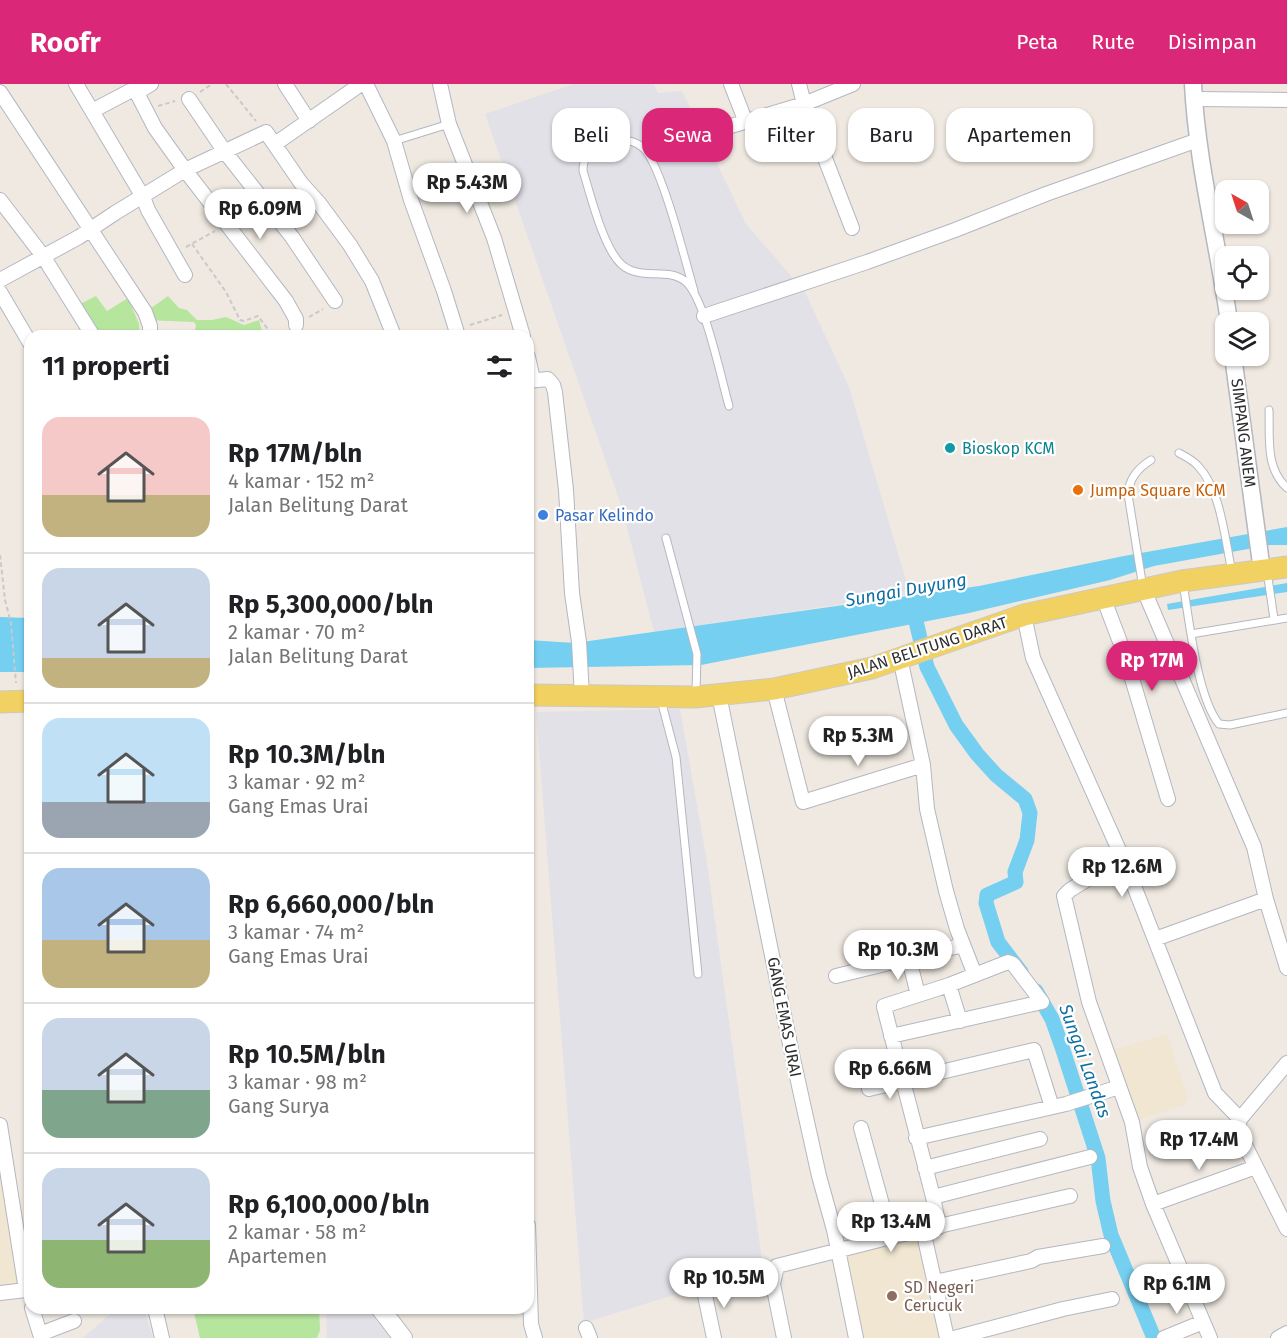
<!DOCTYPE html>
<html lang="id">
<head>
<meta charset="utf-8">
<style>
	body { margin:0; font-family:"Fira Sans",sans-serif; background:#f6f6f6; color:#202124; height:100vh; display:flex; flex-direction:column; font-size:22px; white-space:nowrap }
	* { box-sizing:border-box; margin:0 }
	p { font-size:20px; color:#757577 }
	.icon { flex:none; width:33px; height:33px; fill:none; stroke:currentColor; stroke-width:2; stroke-linecap:round; stroke-linejoin:round }
	.map { position:relative; flex:1; overflow:hidden }
	.side { position:absolute; left:24px; top:246px; width:510px; height:984px; display:flex; flex-direction:column; background:#fff; border-radius:18px; box-shadow:0 2px 4px #0004 }
	.side>* { flex:none }
	.banner { position:absolute; left:552px; top:24px; width:570px; height:54px; display:flex; gap:12px }
	.needle { width:39px; rotate:321deg }
	.fabs { position:absolute; left:1215px; top:96px; display:grid; gap:12px }
	.fabs a { display:grid; place-items:center; width:54px; height:54px; border-radius:12px; background:#fff; box-shadow:0 2px 4px #0004; font-size:30px }
	.price { position:absolute; translate:-50% -51px; padding:0 14px; border-radius:21px; background:#fff; color:#222; font-size:20px; line-height:39px; filter:drop-shadow(0 2px 3px #0008) }
	.price::after { content:''; position:absolute; left:50%; top:36px; width:18px; height:14px; margin-left:-9px; background:inherit; clip-path:polygon(0 0,100% 0,50% 100%) }
	.price.current { background:#db2777; color:#fff }
	ul { padding:0; list-style:none }
	li { display:flex; align-items:center; gap:18px; height:150px; padding:0 18px }
	li+li { border-top:2px solid #e0e0e0 }
	li span { display:grid; place-items:center; flex:none; width:168px; height:120px; border-radius:18px; color:#555 }
	li>.icon { margin-inline-start:auto }
	span .icon { width:72px; height:72px; fill:#fffc; stroke-width:1 }
	li b { font-size:26px }
	h2 { display:flex; justify-content:space-between; align-items:center; height:72px; padding:0 18px; font-size:26px }
	.pill { padding:0 21px; border-radius:18px; background:#fff; box-shadow:0 2px 4px #0004; font-size:21px; line-height:54px }
	.pill.current { background:#db2777; color:#fff }
	header { display:flex; align-items:center; gap:36px; box-sizing:border-box; height:84px; padding:0 30px; background:#db2777; color:#fff }
	header strong { font-size:28px }
	nav { display:flex; gap:33px; margin-inline-start:auto; font-size:21px }
	.map>svg:first-child { display:block }
	.industrial { fill:#e3e1e8 }
	.education { fill:#f0e6d1 }
	.green { fill:#b6e59e }
	.water { fill:#75cff0 }
	.lines { fill:none; stroke-linecap:round; stroke-linejoin:round }
	.canal { stroke:#75cff0; stroke-width:15 }
	.service-casing { stroke:#b4b7c1; stroke-width:9 }
	.minor-casing { stroke:#b4b7c1; stroke-width:16 }
	.tertiary-casing { stroke:#b4b7c1; stroke-width:19 }
	.secondary-casing { stroke:#b4b7c1; stroke-width:20 }
	.primary-casing { stroke:#c9c9c9; stroke-width:23 }
	.path { stroke:#c9c9c9; stroke-width:2; stroke-dasharray:4.5 3; stroke-linecap:butt }
	.service { stroke:#fff; stroke-width:7 }
	.minor { stroke:#fff; stroke-width:14 }
	.tertiary { stroke:#fff; stroke-width:16 }
	.secondary { stroke:#fff; stroke-width:18 }
	.primary { stroke:#f2d163; stroke-width:21 }
	.culture-dot { fill:#0f9aa8; stroke:#fff; stroke-width:2 }
	.food-dot { fill:#e8710a; stroke:#fff; stroke-width:2 }
	.shop-dot { fill:#3f7fe0; stroke:#fff; stroke-width:2 }
	.education-dot { fill:#8d6e63; stroke:#fff; stroke-width:2 }
	.labels { text-anchor:middle; stroke-width:4.5; stroke-linejoin:round; paint-order:stroke }
	.street-label { font-size:16px; fill:#2e2e2e; stroke:#fff }
	.culture-label { font-size:16px; fill:#0d838f; stroke:#fff; text-anchor:start }
	.food-label { font-size:16px; fill:#c56008; stroke:#fff; text-anchor:start }
	.shop-label { font-size:16px; fill:#366cbe; stroke:#fff; text-anchor:start }
	.education-label { font-size:16px; fill:#785e54; stroke:#fff; text-anchor:start }
	.water-label { font-size:18px; font-style:italic; fill:#0d6fa3; stroke:#fff }
</style>
</head>
<body>
<header>
<strong>Roofr</strong>
<nav><a>Peta</a><a>Rute</a><a>Disimpan</a></nav>
</header>
<div class="map">
<svg width="1287" height="1254" viewBox="0 0 1287 1254">
	<rect width="100%" height="100%" fill="#efe9e1"/>
	<path class="industrial" d="M573,0H654L658,9L682,7L746,140L805,208L849,303L910,510L654,548L621,421L485,30Z
		M680,625L706,772L763,1183L584,1239L536,628Z
		M117,1224H144L153,1254H83Z
		M326,1224H367L390,1254H327Z"/>
	<path class="education" d="M1167,950L1188,1015L1185,1016L1186,1020L1136,1037L1113,966Z
		M0,1071L25,1206L0,1209Z
		M921,1152L941,1254H861L842,1171Z"/>
	<path class="green" d="M96,212L107,227L128,214L139,240L140,252H92L80,220Z
		M168,212L179,224L187,226L197,236H212L226,233L244,241L259,236L263,251L266,252H194L196,241L194,238L146,236L147,227Z
		M193,1224H319L320,1246L317,1254H200Z"/>
	<path class="water" d="M1287,443V461H1270L1154,482L1110,496L969,529L701,581L528,584V556L575,559L979,502L1124,472Z
		M1287,499V508L1168,526L1167,520Z
		M0,533L30,534V588H0Z"/>
	<g class="lines">
		<path class="canal" d="M913,525L927,583L956,641L977,670L996,691L1025,715L1030,729L1027,756L1015,788L1016,798L987,811L986,819L998,858L1021,888
			M1036,907L1052,935L1062,963L1098,1074L1103,1117L1111,1151L1154,1254"/>
		<g class="service-casing">
			<path id="service" d="M394,57L449,40
				M694,207C686,180 661,77 642,63C629,52 613,56 599,62C587,67 583,75 583,87C591,112 603,163 621,180C627,186 634,188 642,189C657,191 674,187 686,198C705,215 721,294 729,322
				M1269,326C1270,354 1265,384 1287,404
				M1179,369C1186,373 1193,376 1198,382C1221,406 1225,456 1232,488
				M666,454L697,570L696,609
				M1267,487L1274,535
				M1183,499C1189,535 1197,613 1219,640L1230,641L1287,629
				M1143,504L1128,410C1129,394 1138,384 1151,376
				M1191,550L1287,534
				M661,616L676,673L698,890"/>
		</g>
		<g class="minor-casing">
			<path id="minor" d="M76,0L143,113L148,126L185,191
				M285,0L309,37
				M366,0L394,57L411,116L444,207L458,252
				M440,0L449,40L494,154L523,252
				M731,0L745,36
				M799,0L804,20L852,144
				M136,7L155,44L185,86L286,217L296,235V241
				M0,8L145,228L150,242V252
				M189,15L225,68L292,153L335,217
				M1194,15L1287,16
				M92,27L130,7L141,6L151,0
				M711,48L804,20L853,0
				M275,60L361,0
				M0,116L43,172L93,252
				M0,196L79,153L115,129L185,86L266,48L301,99L319,119L350,161L372,197L394,252
				M0,208L30,259
				M704,232L867,178L955,146L1046,110L1198,56
				M528,273L533,296
				M528,297L548,295L553,301L555,308L566,406L572,509L579,558L582,612
				M1143,504L1254,763L1266,815L1287,884
				M1103,513L1125,571L1168,715
				M1024,531L1033,574L1127,784L1215,1009L1240,1035L1238,1047L1287,1145
				M900,574L923,681L927,725L946,807L957,845L975,891
				M774,605L803,718L923,681
				M719,611L792,970L819,1092L834,1146L856,1254
				M1122,774L1070,806L1064,812L1089,918L1132,1038L1140,1083L1153,1120L1210,1254
				M1155,855L1266,815
				M909,875L918,911
				M836,892L963,861
				M949,901L960,937
				M891,952L1042,918L1013,880L1008,878L949,901L884,922V923L933,1113L939,1143
				M869,1005L1034,966L1052,1023
				M1240,1035L1287,979
				M0,1041L26,1206L0,1209
				M861,1044L891,1153
				M916,1054L1066,1020L1119,1003
				M925,1084L1040,1055
				M933,1113L1090,1073
				M1153,1120L1256,1083
				M528,1141L531,1240L535,1254
				M923,1146L947,1254
				M935,1198L1031,1177L1038,1173L1103,1162
				M703,1202L714,1254
				M32,1224L40,1250L74,1237
				M155,1224L162,1254
				M586,1244L590,1254
				M784,1254L773,1200L777,1182L891,1153L1070,1112
				M954,1254L1063,1225L1112,1215
				M1164,1254L1203,1238
				M1278,1254L1287,1249"/>
		</g>
		<g class="tertiary-casing">
			<path id="tertiary" d="M1193,0C1197,80 1218,159 1229,238
				M1233,272L1262,487"/>
		</g>
		<g class="secondary-casing">
			<path id="secondary" d="M380,1224L403,1254"/>
		</g>
		<g class="primary-casing">
			<path id="primary" d="M528,611L695,613L774,605L872,584L1024,531L1182,497L1287,483
				M0,618L30,617"/>
		</g>
		<path class="path" d="M226,0L256,37
			M200,8L212,0
			M158,22L175,17
			M278,113L289,106
			M238,134L255,126
			M192,160L226,208L240,236L244,237L258,232L270,248L277,251L284,248
			M186,163L215,147
			M309,233L323,225
			M470,241L502,231
			M0,471L5,516L11,539L16,599"/>
		<use href="#service" class="service"/>
		<use href="#minor" class="minor"/>
		<use href="#tertiary" class="tertiary"/>
		<use href="#secondary" class="secondary"/>
		<use href="#primary" class="primary"/>
	</g>
	<circle class="culture-dot" cx="950" cy="364" r="6"/>
	<circle class="food-dot" cx="1078" cy="406" r="6"/>
	<circle class="shop-dot" cx="543" cy="431" r="6"/>
	<circle class="education-dot" cx="892" cy="1212" r="6"/>
	<g class="labels">
		<g class="street-label">
			<text transform="translate(1244 349) rotate(83)" y="6">SIMPANG ANEM</text>
			<text transform="translate(927 563) rotate(-18)" y="6">JALAN BELITUNG DARAT</text>
			<text transform="translate(785 933) rotate(79)" y="6">GANG EMAS URAI</text>
		</g>
		<g class="culture-label">
			<text x="962" y="370">Bioskop KCM</text>
		</g>
		<g class="food-label">
			<text x="1090" y="412">Jumpa Square KCM</text>
		</g>
		<g class="shop-label">
			<text x="555" y="437">Pasar Kelindo</text>
		</g>
		<g class="education-label">
			<text x="904" y="1209">SD Negeri<tspan x="904" dy="18">Cerucuk</tspan></text>
		</g>
		<g class="water-label">
			<text transform="translate(906 506) rotate(-10)" y="6">Sungai Duyung</text>
			<text transform="translate(1085 977) rotate(70)" y="6">Sungai Landas</text>
		</g>
	</g>
</svg>
<div class="fabs">
<a><svg class="needle" viewBox="-14 -14 28 28"><path d="M0-13l5 13h-10z" fill="#e53935"/><path d="M0 13l5-13h-10z" fill="#757577"/></svg></a>
<a><svg class="icon" aria-label="locate" viewBox="0 0 24 24"><circle cx="12" cy="12" r="6"/><path d="M12 2v4M12 18v4M2 12h4M18 12h4"/></svg></a>
<a><svg class="icon" aria-label="layers" viewBox="0 0 24 24"><path d="M12 4l9 5-9 5-9-5zM3 14l9 5 9-5"/></svg></a>
</div>
<b class="price" style="left:467px;top:130px">Rp 5.43M</b>
<b class="price" style="left:260px;top:156px">Rp 6.09M</b>
<b class="price current" style="left:1152px;top:608px">Rp 17M</b>
<b class="price" style="left:858px;top:683px">Rp 5.3M</b>
<b class="price" style="left:1122px;top:814px">Rp 12.6M</b>
<b class="price" style="left:898px;top:897px">Rp 10.3M</b>
<b class="price" style="left:890px;top:1016px">Rp 6.66M</b>
<b class="price" style="left:1199px;top:1087px">Rp 17.4M</b>
<b class="price" style="left:891px;top:1169px">Rp 13.4M</b>
<b class="price" style="left:724px;top:1225px">Rp 10.5M</b>
<b class="price" style="left:1177px;top:1231px">Rp 6.1M</b>
<div class="banner">
<a class="pill">Beli</a>
<a class="pill current">Sewa</a>
<a class="pill">Filter</a>
<a class="pill">Baru</a>
<a class="pill">Apartemen</a>
</div>
<section class="side">
<h2>11 properti<svg class="icon" aria-label="filters" viewBox="0 0 24 24"><path d="M4 7h16M4 17h16"/><circle cx="9" cy="7" r="2"/><circle cx="15" cy="17" r="2"/></svg></h2>
<ul>
<li><span style="background:linear-gradient(#f6c9c9 65%,#c2b280 0)"><svg class="icon" aria-label="home" viewBox="0 0 24 24"><path d="M3 11l9-7 9 7M6 9v11h12V9"/></svg></span><div><b>Rp 17M/bln</b><p>4 kamar · 152 m²</p><p>Jalan Belitung Darat</p></div></li>
<li><span style="background:linear-gradient(#c9d6e8 75%,#c2b280 0)"><svg class="icon" aria-label="home" viewBox="0 0 24 24"><path d="M3 11l9-7 9 7M6 9v11h12V9"/></svg></span><div><b>Rp 5,300,000/bln</b><p>2 kamar · 70 m²</p><p>Jalan Belitung Darat</p></div></li>
<li><span style="background:linear-gradient(#bfe0f5 70%,#9aa5b1 0)"><svg class="icon" aria-label="home" viewBox="0 0 24 24"><path d="M3 11l9-7 9 7M6 9v11h12V9"/></svg></span><div><b>Rp 10.3M/bln</b><p>3 kamar · 92 m²</p><p>Gang Emas Urai</p></div></li>
<li><span style="background:linear-gradient(#a9c7e8 60%,#c2b280 0)"><svg class="icon" aria-label="home" viewBox="0 0 24 24"><path d="M3 11l9-7 9 7M6 9v11h12V9"/></svg></span><div><b>Rp 6,660,000/bln</b><p>3 kamar · 74 m²</p><p>Gang Emas Urai</p></div></li>
<li><span style="background:linear-gradient(#c9d6e8 60%,#7fa58c 0)"><svg class="icon" aria-label="home" viewBox="0 0 24 24"><path d="M3 11l9-7 9 7M6 9v11h12V9"/></svg></span><div><b>Rp 10.5M/bln</b><p>3 kamar · 98 m²</p><p>Gang Surya</p></div></li>
<li><span style="background:linear-gradient(#c9d6e8 60%,#8fb573 0)"><svg class="icon" aria-label="home" viewBox="0 0 24 24"><path d="M3 11l9-7 9 7M6 9v11h12V9"/></svg></span><div><b>Rp 6,100,000/bln</b><p>2 kamar · 58 m²</p><p>Apartemen</p></div></li>
</ul>
</section>
</div>
</body>
</html>
